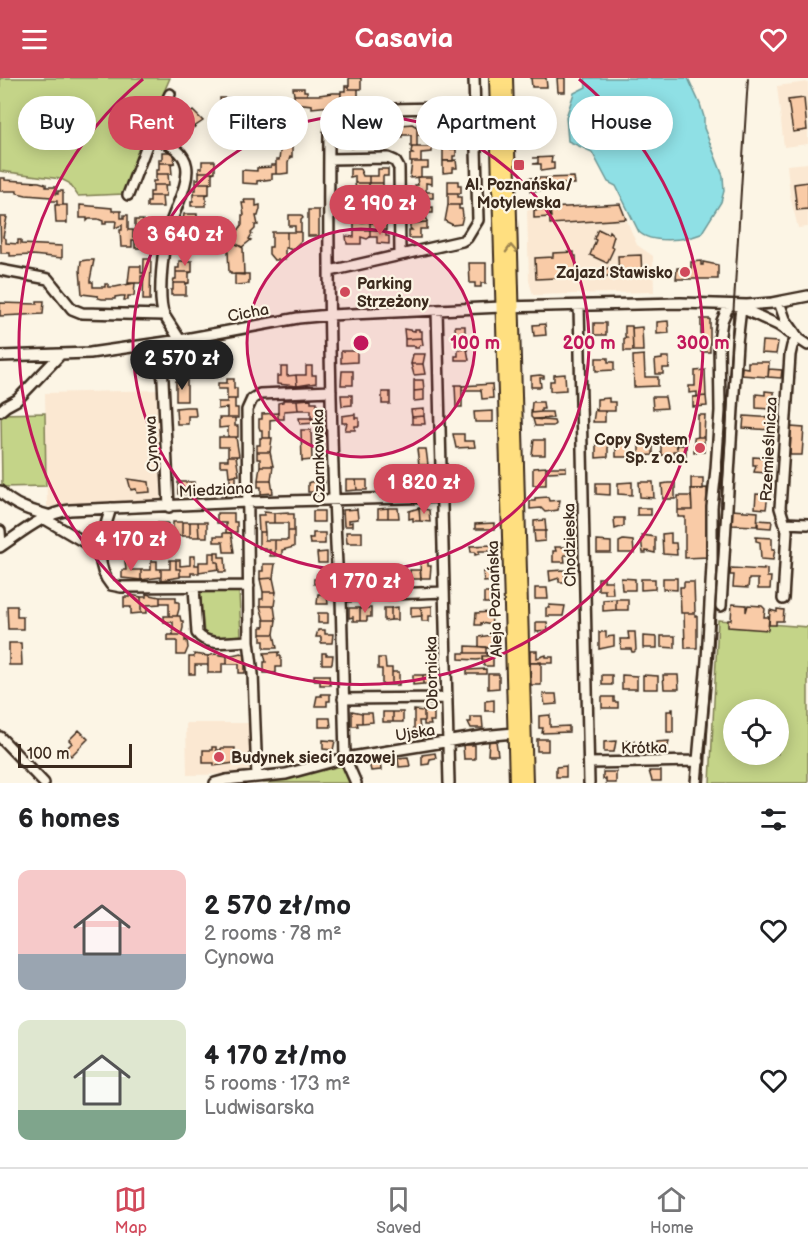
<!DOCTYPE html>
<html lang="en">
<head>
<meta charset="utf-8">
<style>
	body { margin:0; font-family:"Balsamiq Sans",sans-serif; background:#f6f6f6; color:#202124; height:100vh; display:flex; flex-direction:column; font-size:22px; white-space:nowrap }
	* { box-sizing:border-box; margin:0 }
	p { font-size:20px; color:#757577 }
	.icon { flex:none; width:33px; height:33px; fill:none; stroke:currentColor; stroke-width:2; stroke-linecap:round; stroke-linejoin:round }
	.map { position:relative; height:705px; overflow:hidden }
	.details { display:flex; flex-direction:column; background:#fff; flex:1 }
	.details>* { flex:none }
	.guide { position:absolute; left:18px; top:18px; width:772px; height:54px; display:flex; gap:12px }
	.fabs { position:absolute; left:723px; top:621px; display:grid; gap:12px }
	.fabs a { display:grid; place-items:center; width:66px; height:66px; border-radius:50%; background:#fff; box-shadow:0 3px 15px #0003; font-size:30px }
	.scale { position:absolute; left:18px; bottom:15px; width:114px; box-sizing:border-box; padding-left:6px; border:3px solid #3b2a1e; border-top:0; font-size:16px; line-height:21px; white-space:nowrap; color:#3b2a1e; -webkit-text-stroke:4px #fcf5e5; paint-order:stroke }
	.price { position:absolute; translate:-50% -51px; padding:0 14px; border-radius:21px; background:#d1495b; color:#fff; font-size:20px; line-height:39px; filter:drop-shadow(0 2px 3px #0008) }
	.price::after { content:''; position:absolute; left:50%; top:36px; width:18px; height:14px; margin-left:-9px; background:inherit; clip-path:polygon(0 0,100% 0,50% 100%) }
	.price.on { background:#222; color:#fff }
	ul { padding:0; list-style:none }
	li { display:flex; align-items:center; gap:18px; height:150px; padding:0 18px }
	li span { display:grid; place-items:center; flex:none; width:168px; height:120px; border-radius:12px; color:#555 }
	li>.icon { margin-inline-start:auto }
	span .icon { width:72px; height:72px; fill:#fffc; stroke-width:1 }
	li b { font-size:26px }
	h2 { display:flex; justify-content:space-between; align-items:center; height:72px; padding:0 18px; font-size:26px }
	.tag { padding:0 21px; border-radius:27px; background:#fff; box-shadow:0 3px 15px #0003; font-size:21px; line-height:54px }
	.tag.on { background:#d1495b; color:#fff }
	header { display:flex; justify-content:space-between; align-items:center; height:78px; padding:0 18px; background:#d1495b; color:#fff; font-size:27px; font-weight:800 }
	.tabs { display:flex; justify-content:space-around; align-items:center; height:84px; border-top:2px solid #e0e0e0; background:#fff; font-size:16px; color:#757577 }
	.tabs a { display:grid; justify-items:center; gap:3px }
	.tabs .on { color:#d1495b }
	.map>svg:first-child { display:block }
	.built { fill:#fbe8d2 }
	.green { fill:#c4d488; stroke:#807f53; stroke-width:1.5; fill-rule:evenodd }
	.water { fill:#8fe0e5; stroke:#6d9795; stroke-width:1.5 }
	.building { fill:#f9cba7; stroke:#3b2a1e; stroke-width:1.5 }
	.lines { fill:none; stroke-linecap:round; stroke-linejoin:round }
	.minor-casing { stroke:#3b2a1e; stroke-width:14 }
	.major-casing { stroke:#3b2a1e; stroke-width:16 }
	.minor { stroke:#fcf5e5; stroke-width:9 }
	.major { stroke:#ffdf80; stroke-width:12 }
	.rail { stroke:#3b2a1e; stroke-width:2 }
	.oneway { stroke:#9d844f }
	.ring { fill:none; stroke:#c2185b; stroke-width:3 }
	.poi-dot { fill:#d1495b; stroke:#fcf5e5; stroke-width:2 }
	.labels { text-anchor:middle; stroke-width:4.5; stroke-linejoin:round; paint-order:stroke }
	.poi-label { font-size:16px; font-weight:bold; fill:#3b2a1e; stroke:#fcf5e5; text-anchor:end }
	.street-label { font-size:16px; fill:#3b2a1e; stroke:#fcf5e5 }
	.centre { fill:#c2185b; stroke:#fcf5e5; stroke-width:3 }
	.ring-label { font-size:18px; text-anchor:middle; font-weight:bold; fill:#c2185b; stroke:#fcf5e5; stroke-width:4.5; stroke-linejoin:round; paint-order:stroke }
</style>
</head>
<body>
<header><svg class="icon" aria-label="menu" viewBox="0 0 24 24"><path d="M4 6h16M4 12h16M4 18h16"/></svg>Casavia<svg class="icon" aria-label="heart" viewBox="0 0 24 24"><path d="M12 20l-8-8c-3-5 5-10 8-4 3-6 11-1 8 4z"/></svg></header>
<div class="map">
<svg width="808" height="705" viewBox="0 0 808 705">
	<rect width="100%" height="100%" fill="#fcf5e5"/>
	<filter id="ink" filterUnits="userSpaceOnUse"><feTurbulence type="fractalNoise" baseFrequency=".0167" numOctaves="2"/><feDisplacementMap in="SourceGraphic" scale="12" xChannelSelector="R" yChannelSelector="G"/><feConvolveMatrix kernelMatrix="1 2 1 2 8 2 1 2 1" color-interpolation-filters="sRGB"/></filter>
	<g filter="url(#ink)">
		<path class="built" d="M808,4V66L784,69L777,8Z
			M808,85V149L798,150L790,117L787,87Z
			M620,126L637,167L653,178L654,214L533,217L529,203L527,132Z
			M159,312L161,425L47,429L45,315Z
			M186,645H249L250,696L187,697Z"/>
		<path class="green" d="M0,0H170L145,57L124,116L78,118L69,105L61,101L0,93Z
			M45,335L46,408L2,409L1,336Z
			M207,512H239L241,560C229,560 214,562 204,555L200,514Z
			M718,542L808,549V705H710ZM734,632H778V676H734Z
			M342,684L353,705H262Z"/>
		<path class="water" d="M585,0H688L700,26L704,39V50L723,98L724,113L721,124L701,156C686,162 651,166 639,154L616,108L608,104L592,74L568,63L566,39L574,15L586,9Z"/>
		<path class="building" d="M349,0H361V11H349Z
			M531,0H546L547,9H532Z
			M557,0H565V14H558Z
			M345,8H349V11H358V20H350V22L341,24V13H345Z
			M293,10H304V13H307V17H294Z
			M333,15H341L340,27L312,30V27L294,25V17H319Z
			M220,20H231V23H237L234,28L239,29L249,27V29H256L262,28V26L273,28V39L239,42V37L221,36Z
			M804,20L807,52L793,54L788,22Z
			M535,25H539V32H535V40H525V27H535Z
			M193,33L203,43L194,49L183,38L186,35L188,37Z
			M183,38L195,50L192,47L184,55L173,44L176,41L178,43Z
			M443,41H456V51H443Z
			M386,42H397V44H401L402,59H395L396,53H386Z
			M173,44L185,56L182,53L175,61L163,50L166,46L169,48Z
			M278,44L291,45L292,62V79H290L288,85V95L281,96H276V82H279L281,66L278,58Z
			M412,46L417,49V69H411V57H402V47Z
			M417,46H425V50L426,47L432,48V64H426V57H417Z
			M371,47L386,49L387,65H380L381,58H371Z
			M350,51L356,53V69L351,70V63L341,64V52Z
			M356,51H368V53H371L372,69H365V63H356Z
			M536,54L537,68L526,69L525,57Z
			M443,59H456V67H453V71H443Z
			M412,69H432V74L421,75V84H410V76H413L411,74Z
			M443,71H456V78H453V83H443Z
			M162,74H175L174,85H159V81H162Z
			M552,79L551,85H554V91L541,93V86H533L538,85V80H533Z
			M456,82L457,90H453V94L443,95V83Z
			M202,83H215V94H199V90H202Z
			M412,84H428V90H421V99L410,100Z
			M159,85H175L171,86L172,96H156V92H159Z
			M271,87H276V96H272V101L257,103V106L242,105V92L257,93V90L271,89Z
			M350,91H360L363,98H369V105H355V98L350,99Z
			M378,91H388V98H383V105H369V98H378Z
			M199,94H215L212,95V105H196V101H199Z
			M156,96H171H168L169,107H153V103H156Z
			M417,99H432V106L426,105V114L415,115V107H418Z
			M574,99L575,106H547L546,100Z
			M0,100H5V102L39,104L46,106V109H56V116H58V113H63V127H57V123H51V119L26,117L17,115V113H0Z
			M529,100H546L547,112L530,113Z
			M448,103H458V107H461V115H448Z
			M808,104V131L797,132L794,106Z
			M196,105H212L209,106V116H193L194,112H196Z
			M355,105H369V112H360L361,119H350V112H356Z
			M369,105H383V111H394V118L379,119V112H369Z
			M153,107H168H165L166,118H150V114H153Z
			M426,114H433V120H426V130H415L417,115Z
			M448,115H458V119H461V127H448Z
			M193,116H209L206,117V128H191V123H193Z
			M150,118H165H162L163,129H147V124H150Z
			M244,122H256V128L260,127V131L258,138H256L258,147H255V151L251,155L252,156L249,161L251,162L242,169L231,163L242,147V137H244L242,125H245Z
			M620,126L626,141L550,146L549,130Z
			M55,127H67V145H56Z
			M80,127L112,130V133H121V140H124V137H128V152H133V159H135V162H132V169H121L120,152H122V147L115,150L116,143H106V146H103V143L98,141H89L87,143V140H80Z
			M448,127H462H459V131H462L463,138L461,146L453,147L445,143Z
			M433,129V135H426L427,144L416,145L415,134L417,133V130Z
			M550,131L551,139L534,140V132Z
			M308,132H319V158H308Z
			M184,136H197V148H180L181,143H183Z
			M289,137H301L303,140L301,142V154H295V148H289Z
			M361,137V145L367,143L370,145V152H354V145H346V138Z
			M379,137H394V145H386V152H370V145L377,144V139Z
			M0,139H7L3,159L6,161V165L18,166V162H21V166L62,168V180L32,177L10,178V175H1Z
			M135,142H143V170H135Z
			M427,144V151H420V160H409V152H412L410,150V145Z
			M180,148H197H194V159H178V154H180Z
			M598,151L608,156L609,153L614,158L611,168L614,170L607,185L590,177L596,162L594,161Z
			M354,152H370V159L367,161L361,159V166H347L346,158L354,159Z
			M370,152H386V158H389V166L377,165V159H370Z
			M272,154H287V170H285V176L287,178L285,182H274L269,176V169H272Z
			M287,154H301V163L292,172L287,170Z
			M178,159H194H191L190,170H175Z
			M231,163L243,170L244,197L231,196V194H229L228,173L231,169L229,167Z
			M574,174V178H576L577,199L536,201L535,180L553,179V175Z
			M641,177L642,198L619,199L618,178Z
			M144,181H151L150,222H143Z
			M87,182H94L90,202V204H93V209H105V206H108V209H115L135,205L134,218H128V222H124L125,218H121L115,219V221H102L98,220V218L82,216L80,192L81,183Z
			M179,183H192V194H176V190H179Z
			M701,183V187H703V184L718,187V201H676L677,190H687L688,191L691,190V184Z
			M469,185H486V205H481V209H475V205H470Z
			M130,188H141V195H144V198H141V205H128Z
			M617,188L619,195L603,199L601,192Z
			M176,194H192L189,195V205H173L174,201H176Z
			M235,196H249V206L235,207Z
			M173,205H189L186,206V217H171V212H173Z
			M37,223H44L43,236L0,238V225L37,226Z
			M701,241H710V274H701Z
			M668,243L669,255L657,256V244Z
			M594,245H606V257H594Z
			M545,246L546,257L534,258L533,247Z
			M455,248H465V263H456Z
			M625,248H632L633,273H624V260H627L625,258Z
			M642,249L643,273H633L632,250Z
			M404,251L415,253V251H419V253H422V260L405,261Z
			M422,260L423,267L419,268V270H415V268H405V261Z
			M762,263L778,264L776,276L761,275Z
			M467,271L469,282H455V278H458V272Z
			M341,273H357V284L341,285Z
			M413,276H425L423,286H411Z
			M644,277L645,299H658V308L634,309L633,278Z
			M662,279H669V290H663V296H656L655,282L662,281Z
			M596,280H608V284H614V292L596,293Z
			M748,284H769L768,299L741,297L742,289L748,290Z
			M411,286H423L425,296L414,297Z
			M306,288H312V297H316V305L297,308L296,297H306Z
			M281,289H287V298L296,297L297,308L277,306V298H281Z
			M769,291L782,292L781,300L768,299Z
			M705,292L706,318L697,319V314L689,315V308H695V293Z
			M342,293H353V307H341Z
			M565,296L566,312L550,313V303H554V297Z
			M540,297L544,298V300H540L541,309H531V298Z
			M227,301H234V310H237V321H227V311H218V305H227Z
			M187,302V323H176V303Z
			M414,302H423L424,312L414,313Z
			M492,306L493,320L482,321L481,312H462V308Z
			M455,307H462V329H456Z
			M424,312V322L414,323V313Z
			M765,313L774,314V321H770V331L756,330V316L765,317Z
			M382,314H390V326H382Z
			M341,317H352V327L342,328Z
			M706,318L707,328L693,329V319Z
			M652,319H665L667,330L653,331Z
			M609,320V324H615V333H597V321Z
			M227,321H235V330H238V340H227V330L218,331V324H227Z
			M311,321V324H317V340L311,341V332H298L297,322Z
			M283,322H297L298,332L284,333V341H278V325L283,324Z
			M532,324H543L544,331H541V334L531,335Z
			M186,329H195L196,338H188V346H177L176,330Z
			M424,331V338L412,339L411,332Z
			M595,331L597,333H605V344H593Z
			M493,333V344H475L474,334Z
			M541,334H552L553,340L533,341L531,339V335Z
			M278,335V341L270,342V360H262V352H260L259,349V341H262V336Z
			M355,336V340H359V348H355V352H345L347,345H342V338Z
			M698,337H705L704,359H698Z
			M424,338L425,346H412V339Z
			M744,338L773,340L772,352L743,350Z
			M219,340H235V348H238V359H228V349L219,350Z
			M299,340H317V345L300,346Z
			M533,341L554,343L555,346L553,348H535Z
			M791,349L804,350L802,377H790Z
			M301,352H311L312,382L302,383Z
			M453,356H464V363H474L475,369L456,370Z
			M219,359H236L239,378H228V369H219Z
			M698,359H704V374H694V360Z
			M260,360H272L270,374H257V367H260Z
			M534,362H545V377H532Z
			M661,364L671,363L673,366H676L677,370L678,367H686V378H679L678,373H673V378L661,377Z
			M608,365V379L596,380V366Z
			M643,365H653V377L639,378V367Z
			M616,367H630L631,379H616Z
			M417,371H426L428,387H419Z
			M257,374H270L273,388H260V381H257Z
			M228,378H236L239,397L229,398L228,388H220V382H228Z
			M753,379L770,380V391H767V395L754,394L756,387H753Z
			M260,388H273L271,402H258Z
			M546,389V407H533V390Z
			M546,389H566V393L549,394L546,393Z
			M236,397V406H239L240,414L221,417L220,407L230,406V398Z
			M691,400H703V411H691Z
			M128,401L149,404L150,414L137,415L136,411L131,412Z
			M384,401H395V411H384Z
			M395,401H405V411H395Z
			M258,402H271L273,415L261,416V409H258Z
			M346,402H356L357,412L346,413Z
			M356,402H367V412H357Z
			M325,403L323,414H308V405L310,404Z
			M178,404H194V416H178Z
			M632,404V417L618,416V405Z
			M639,404H653L654,420L640,419Z
			M596,405H610V417L596,416Z
			M668,405H675V421H663L662,406Z
			M707,410L708,479L685,480V439H678V432H692L691,411Z
			M756,416L768,417L766,431L755,430Z
			M678,418H691L692,432H678Z
			M548,419L549,423L560,422L558,432L545,434L541,430L530,431V423H535V420Z
			M388,430H398L399,440H388Z
			M388,430V440H378V431Z
			M419,430L429,432L430,444L420,443Z
			M419,430L420,443H413V440L409,441V433Z
			M637,430H651V437H637Z
			M357,431L358,441L349,442V445L352,444V448H344L343,432Z
			M732,432L758,434L757,448L731,447Z
			M313,433H324V444H313Z
			M264,434L274,435V445H264L265,454H259L258,437H264Z
			M288,434V436H294V453H288V445H274V435Z
			M217,435H234V444H237V454L226,455V445H217Z
			M614,440H624V448L615,451Z
			M545,442L546,453H534V443Z
			M758,442L772,443L771,450L758,449Z
			M173,444H182V458H173Z
			M182,444H190V458H182Z
			M190,444H198L199,459H190Z
			M198,444H207V459H199Z
			M126,445H134L135,458L126,457Z
			M134,445H143V457H134Z
			M143,445H151V457H143Z
			M151,445H159L160,457L151,456Z
			M159,445H168V457L160,456Z
			M494,445V451H475V446Z
			M288,453H294V469L282,472V477L275,478V462H288Z
			M534,453H545V463L535,464Z
			M259,454H265V462H275V478H270V472L265,473V470H259Z
			M346,454H362V465H347Z
			M223,455H231L234,474H224L223,464H214V458H223Z
			M313,455H325V466H310L309,460H313Z
			M671,455V465H676L677,477L663,476L662,456Z
			M642,457L655,459V475L646,473V475H643L641,461H643Z
			M756,459L772,460V471H775L773,482L761,481L760,464L756,463Z
			M623,462L633,463L634,475H619V464Z
			M597,463L611,464V475H597Z
			M493,467L494,473H479V476L475,477V474H471L470,468Z
			M555,469H566V473H568V477H564L565,484H553V473H556Z
			M215,474H219V479H225L226,494H219L218,484H215Z
			M327,474V485H318L317,475Z
			M209,475H215V484H218L219,491L199,494V484H209Z
			M190,478H195V487H199V495H191V498H180V491H176V482H180V488L190,487Z
			M170,482H176V491H180V499L161,502V491H170Z
			M125,483H131V492H141V502L122,500V492H126Z
			M151,483H157V491H161V499L141,502V492H151Z
			M420,484H428V488H431L430,500H421Z
			M263,486H275L273,500L260,501V493H263Z
			M350,489H359V503H353Z
			M731,490L764,492V490L767,491V499H771L770,511H758V501H749L748,510L733,509L734,497H730Z
			M390,492V502H380V493Z
			M390,492H400V502H390Z
			M410,492H420L421,501H410Z
			M564,492L566,504H559V500L550,503L549,493Z
			M483,494H494V503L484,504Z
			M317,496H327V506H314V501H317Z
			M273,500L276,514H263L260,501Z
			M598,500H604V503H612L613,516H605V512H598Z
			M621,500L635,501V512H622Z
			M663,500H677V512L663,511Z
			M641,501H655V511L641,512Z
			M684,504H694L695,535H681L680,509H684Z
			M535,510H547L548,521H535Z
			M263,514H276L274,528H260V521H263Z
			M484,515H494L495,525H484Z
			M146,516L160,519V526L147,527V535H141V519H146Z
			M318,516H327L328,526H317Z
			M130,517L141,519V535L131,536V529H124V519H130Z
			M160,519H176V524H179V531L177,538H169V525H160Z
			M616,521H628V532H616Z
			M616,521V532L603,533V522Z
			M732,526L746,527V534L748,527L762,528L765,531L764,539H769L768,552L728,549V542H731Z
			M549,527L565,528L563,538H546V530H549Z
			M7,528H17V539H23V551H8Z
			M260,528H274L276,542H264Z
			M432,528V538H429V543H422L421,529Z
			M398,529V542H391V530Z
			M411,529H421L422,538L411,539Z
			M349,530H360V543H353V539L349,540Z
			M360,530H371V539H367V543H360Z
			M384,530H391V542L384,543Z
			M777,531L784,532L783,543H776V547H769L770,532L777,534Z
			M491,534L492,547L481,545V547H475L476,535Z
			M318,535H328V545H318Z
			M684,535H695V538H697V570H685Z
			M164,538H180L181,543H183V550L181,557H173V544H164Z
			M264,542H276L274,556H261V549H264Z
			M536,544H547L548,553L536,554Z
			M318,552H325V556H333L332,565H321V559H316Z
			M599,554H606V559L614,558V568L599,571Z
			M628,554H635L636,572L634,574H632L631,571H621L620,561H629Z
			M261,556H274L277,570H264V563H261Z
			M168,557H185V563L187,562L188,570L185,577H177V563H168Z
			M492,557V570L479,569V559Z
			M643,558L657,559V570H643Z
			M661,558H675V570L661,569Z
			M9,565H21L22,587H9Z
			M466,568L486,569V575H466Z
			M530,573H537V580L546,577V579H553V585H530Z
			M280,574L278,575V578H281V589H276V595H264V584H266L264,575Z
			M241,575L245,577V595H239V586H227V578Z
			M322,575H326V577H333L332,586H322Z
			M459,575H487V578H482V581L477,582L459,581Z
			M194,576L208,578V587H195V596H189V579H194Z
			M215,576L227,578V586H222V595H208V578Z
			M482,578H493V588H484Z
			M378,580H385L386,590H392V607H382V591H378Z
			M541,584V607H531L530,585Z
			M486,591V596H467V592Z
			M392,594H399V607H392Z
			M433,596L434,606H423V597Z
			M488,596H499V610L488,611Z
			M314,597H329L330,607H320V602H314Z
			M413,597H423V606L413,607Z
			M602,597H612V607H602Z
			M622,597L637,598V611H622Z
			M643,597L658,598V611H643Z
			M663,597H678L679,611H664Z
			M321,616H330V623H327V628H315L317,618H322Z
			M543,616H556L557,626L545,627Z
			M602,619H614V624H618V630H602Z
			M494,622V633H485V623Z
			M429,631H434V643H430L431,647H424V634L429,633Z
			M672,631H673V654H667V633H672Z
			M414,632L424,633V643H419L420,652H414Z
			M352,633L362,635V645H357L358,648H352Z
			M383,634H393V644H383Z
			M393,634H403V644H393Z
			M362,635H372L373,644L362,645Z
			M550,637V649L569,648V654L542,655L543,650H539V638Z
			M471,639H482L483,650H471L468,644H471Z
			M319,640H330L331,649H319Z
			M79,652L88,661L71,678L65,672L72,665L69,662Z
			M537,661H548V673H537Z
			M323,662L335,663L333,672L323,671Z
			M489,663H496L498,677H488Z
			M616,663L614,674H604V664Z
			M625,663H634L635,674H624Z
			M669,663L667,673L656,674V664Z
			M463,667H475V681H464Z
			M212,669H216V672H219V678H221V670H235L234,685L214,688V685H203V672H212Z
			M435,675L436,680L430,681L429,686L422,687V677Z
			M408,679L410,688L399,689L398,680Z
			M380,683L381,692L371,693L369,684Z
			M566,688V699H556V689Z
			M649,693H661V703H652Z
			M603,694H616V705H606V701H603Z"/>
		<g class="lines">
			<g class="minor-casing">
				<path id="minor" d="M329,81L388,80L395,83L399,90L400,177
					M128,117L150,59
					M329,129L399,128
					M0,192L48,201L72,231L82,235L164,237L180,262
					M330,193L462,163L467,160L478,142L474,0
					M779,224L785,241L795,255
					M579,228L589,705
					M737,228L778,247L808,267
					M437,232L449,705
					M164,237C157,220 163,167 169,150C183,108 209,76 150,59L170,16
					M157,266L163,302L169,429
					M0,278L90,275L180,262L298,240L330,237L502,229L681,225L747,227L772,225L808,218
					M0,333L6,328L17,322L60,277
					M0,413C13,428 32,433 51,438
					M111,430C103,456 92,485 111,507L121,509L249,508
					M45,441L91,468L100,477
					M785,445L808,446
					M0,453L1,468
					M0,469C21,455 44,435 70,432L247,424L442,419
					M194,509L197,555C207,570 233,563 249,563
					M341,518L444,514
					M783,521L787,453L780,430L790,277L792,268L798,259
					M721,528L737,265L741,230
					M343,621L447,620
					M0,659L44,705
					M589,685L699,683
					M257,699L253,596L249,563L247,332L252,321L260,316L331,313
					M215,705L226,702L286,696L345,680L482,658L514,655
					M356,705L345,680L341,518L338,507C330,356 328,206 329,55C336,23 447,31 475,31
					M696,705L707,583L712,487V429L716,391L720,333L719,263L722,243L729,227"/>
			</g>
			<g class="major-casing">
				<path id="major" d="M496,0L516,705
					M506,0L526,705"/>
			</g>
			<use href="#minor" class="minor"/>
			<use href="#major" class="major"/>
			<path class="rail" d="M704,705L748,0"/>
		</g>
		<defs><path id="oneway-chevron" d="M-2-3.5L2.5 0L-2 3.5" fill="none" stroke-width="1.6" stroke-linecap="round" stroke-linejoin="round" transform="scale(1.5)"/></defs>
		<use class="oneway" href="#oneway-chevron" transform="translate(511 171) rotate(-92)"/>
	</g>
	<circle cx="361" cy="265" r="114" fill="#c2185b" fill-opacity=".12"/>
	<g class="ring">
		<circle cx="361" cy="265" r="114"/>
		<circle cx="361" cy="265" r="228"/>
		<path d="M579 1A342 342 0 1 1 143 1"/>
	</g>
	<g class="poi-dot">
		<rect x="513" y="81" width="12" height="12" rx="3"/>
		<circle cx="685" cy="194" r="6"/>
		<circle cx="345" cy="214" r="6"/>
		<circle cx="700" cy="370" r="6"/>
		<circle cx="219" cy="679" r="6"/>
	</g>
	<g class="labels">
		<g class="poi-label">
			<text x="519" y="112" text-anchor="middle">Al. Poznańska/<tspan x="519" dy="18">Motylewska</tspan></text>
			<text x="673" y="200">Zajazd Stawisko</text>
			<text x="357" y="211" text-anchor="start">Parking<tspan x="357" dy="18">Strzeżony</tspan></text>
			<text x="688" y="367">Copy System<tspan x="688" dy="18">Sp. z o.o.</tspan></text>
			<text x="231" y="685" text-anchor="start">Budynek sieci gazowej</text>
		</g>
		<g class="street-label">
			<text transform="translate(248 234) rotate(-11)" y="6">Cicha</text>
			<text transform="translate(151 366) rotate(-93)" y="6">Cynowa</text>
			<text transform="translate(768 371) rotate(-87)" y="6">Rzemieślnicza</text>
			<text transform="translate(318 378) rotate(-91)" y="6">Czarnkowska</text>
			<text transform="translate(216 411) rotate(-3)" y="6">Miedziana</text>
			<text transform="translate(569 467) rotate(-91)" y="6">Chodzieska</text>
			<text transform="translate(494 521) rotate(-92)" y="6">Aleja Poznańska</text>
			<text transform="translate(431 595) rotate(-91)" y="6">Obornicka</text>
			<text transform="translate(415 654) rotate(-9)" y="6">Ujska</text>
			<text transform="translate(644 669) rotate(-1)" y="6">Krótka</text>
		</g>
	</g>
	<circle cx="361" cy="265" r="9" class="centre"/>
	<g class="ring-label">
		<text x="475" y="271">100 m</text>
		<text x="589" y="271">200 m</text>
		<text x="703" y="271">300 m</text>
	</g>
</svg>
<div class="fabs">
<a><svg class="icon" aria-label="locate" viewBox="0 0 24 24"><circle cx="12" cy="12" r="6"/><path d="M12 2v4M12 18v4M2 12h4M18 12h4"/></svg></a>
</div>
<div class="scale">100 m</div>
<b class="price" style="left:380px;top:158px">2 190 zł</b>
<b class="price" style="left:185px;top:189px">3 640 zł</b>
<b class="price on" style="left:182px;top:313px">2 570 zł</b>
<b class="price" style="left:424px;top:437px">1 820 zł</b>
<b class="price" style="left:131px;top:494px">4 170 zł</b>
<b class="price" style="left:365px;top:536px">1 770 zł</b>
<div class="guide">
<a class="tag">Buy</a>
<a class="tag on">Rent</a>
<a class="tag">Filters</a>
<a class="tag">New</a>
<a class="tag">Apartment</a>
<a class="tag">House</a>
</div>
</div>
<section class="details">
<h2>6 homes<svg class="icon" aria-label="filters" viewBox="0 0 24 24"><path d="M4 7h16M4 17h16"/><circle cx="9" cy="7" r="2"/><circle cx="15" cy="17" r="2"/></svg></h2>
<ul>
<li><span style="background:linear-gradient(#f6c9c9 70%,#9aa5b1 0)"><svg class="icon" aria-label="home" viewBox="0 0 24 24"><path d="M3 11l9-7 9 7M6 9v11h12V9"/></svg></span><div><b>2 570 zł/mo</b><p>2 rooms · 78 m²</p><p>Cynowa</p></div><svg class="icon" aria-label="heart" viewBox="0 0 24 24"><path d="M12 20l-8-8c-3-5 5-10 8-4 3-6 11-1 8 4z"/></svg></li>
<li><span style="background:linear-gradient(#dfe7d0 75%,#7fa58c 0)"><svg class="icon" aria-label="home" viewBox="0 0 24 24"><path d="M3 11l9-7 9 7M6 9v11h12V9"/></svg></span><div><b>4 170 zł/mo</b><p>5 rooms · 173 m²</p><p>Ludwisarska</p></div><svg class="icon" aria-label="heart" viewBox="0 0 24 24"><path d="M12 20l-8-8c-3-5 5-10 8-4 3-6 11-1 8 4z"/></svg></li>
</ul>
</section>
<nav class="tabs">
<a class="on"><svg class="icon" aria-label="map" viewBox="0 0 24 24"><path d="M3 6l6-2 6 2 6-2v14l-6 2-6-2-6 2zM9 4v14M15 6v14"/></svg>Map</a>
<a><svg class="icon" aria-label="saved" viewBox="0 0 24 24"><path d="M7 4h10v16l-5-4-5 4z"/></svg>Saved</a>
<a><svg class="icon" aria-label="home" viewBox="0 0 24 24"><path d="M3 11l9-7 9 7M6 9v11h12V9"/></svg>Home</a>
</nav>
</body>
</html>
